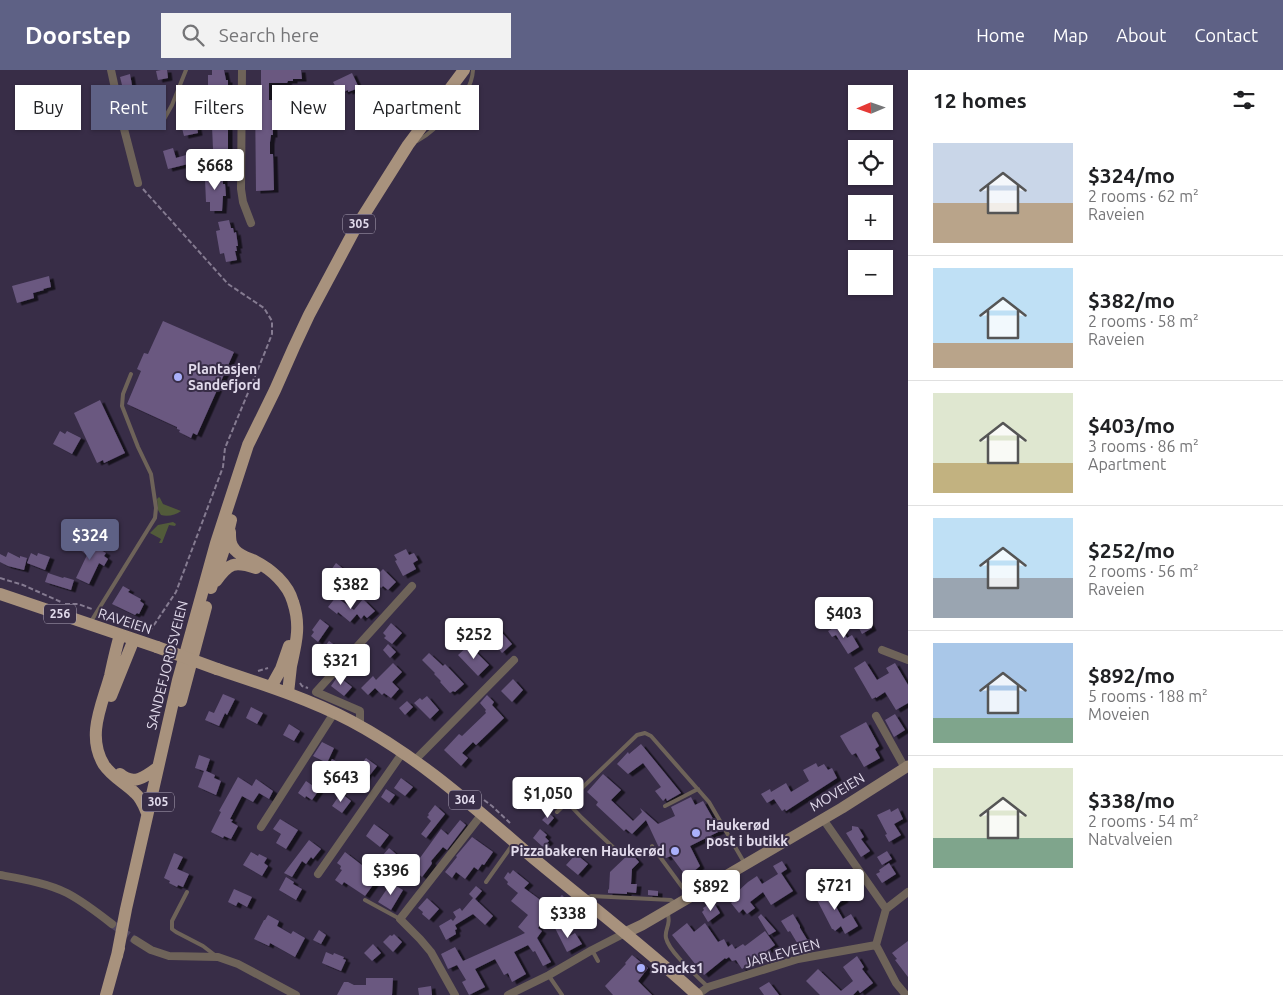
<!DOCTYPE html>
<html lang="en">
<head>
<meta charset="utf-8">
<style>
	body { margin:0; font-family:Ubuntu,sans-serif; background:#f2f2f2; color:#202124; height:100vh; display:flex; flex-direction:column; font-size:19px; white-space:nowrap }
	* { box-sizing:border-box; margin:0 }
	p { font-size:16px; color:#757577 }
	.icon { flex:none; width:28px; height:28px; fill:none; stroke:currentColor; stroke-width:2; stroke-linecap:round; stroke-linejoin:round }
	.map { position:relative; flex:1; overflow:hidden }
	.drawer { display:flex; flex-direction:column; background:#fff; width:375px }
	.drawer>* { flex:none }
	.guide { position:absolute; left:15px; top:15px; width:475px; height:45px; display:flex; gap:10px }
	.needle { width:32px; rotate:268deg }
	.fabs { position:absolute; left:848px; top:15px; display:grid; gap:10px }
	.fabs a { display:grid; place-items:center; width:45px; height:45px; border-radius:0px; background:#fff; box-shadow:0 1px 4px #0004; font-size:25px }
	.price { position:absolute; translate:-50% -42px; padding:0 11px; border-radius:5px; background:#fff; color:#222; font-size:16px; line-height:32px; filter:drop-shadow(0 1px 2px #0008) }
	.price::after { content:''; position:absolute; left:50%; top:30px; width:15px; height:11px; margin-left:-8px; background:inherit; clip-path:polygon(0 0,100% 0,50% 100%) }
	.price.active { background:#5e6185; color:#fff }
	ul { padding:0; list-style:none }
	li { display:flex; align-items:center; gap:15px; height:125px; padding:0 25px }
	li+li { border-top:1px solid #e0e0e0 }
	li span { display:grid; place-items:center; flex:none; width:140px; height:100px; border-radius:0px; color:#555 }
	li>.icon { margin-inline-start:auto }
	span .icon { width:60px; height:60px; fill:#fffc; stroke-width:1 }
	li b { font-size:21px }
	h2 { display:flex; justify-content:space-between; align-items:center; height:60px; padding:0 25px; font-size:21px }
	.pill { padding:0 18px; border-radius:0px; background:#fff; box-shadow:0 1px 4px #0004; font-size:18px; line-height:45px }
	.pill.active { background:#5e6185; color:#fff }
	header { display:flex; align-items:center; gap:30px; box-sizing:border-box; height:70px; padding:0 25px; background:#5e6185; color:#fff }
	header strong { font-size:24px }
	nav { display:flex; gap:28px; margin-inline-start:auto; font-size:18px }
	.search { width:350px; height:45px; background:#f2f2f2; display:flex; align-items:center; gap:12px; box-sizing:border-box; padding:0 18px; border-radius:0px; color:#757577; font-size:19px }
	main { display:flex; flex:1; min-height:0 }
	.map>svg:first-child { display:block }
	.green { fill:#525b3a }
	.building { fill:#6a5880; filter:url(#shadow) }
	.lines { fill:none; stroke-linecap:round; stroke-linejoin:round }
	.street-tunnel { stroke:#524760; stroke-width:8; stroke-dasharray:8 4; stroke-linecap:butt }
	.path { stroke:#857b91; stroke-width:2; stroke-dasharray:5 2.5; stroke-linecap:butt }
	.lane { stroke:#6e6359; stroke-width:4 }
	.street { stroke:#6e6359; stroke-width:8 }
	.secondary { stroke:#8f7e6d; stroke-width:11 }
	.primary { stroke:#a8927d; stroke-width:12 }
	.primary-bridge { stroke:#a8927d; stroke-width:12 }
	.poi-dot { fill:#aab0fb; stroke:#382d47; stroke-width:2 }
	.labels { text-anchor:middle; stroke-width:4; stroke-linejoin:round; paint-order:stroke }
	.shield { fill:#382d47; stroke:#afa7ba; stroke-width:1 }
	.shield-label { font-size:12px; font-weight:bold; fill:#e2dbec }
	.poi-label { font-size:14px; font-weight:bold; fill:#e2dbec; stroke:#382d47; text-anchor:start }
	.street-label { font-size:14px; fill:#e2dbec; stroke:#382d47 }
</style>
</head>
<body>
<header>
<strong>Doorstep</strong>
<div class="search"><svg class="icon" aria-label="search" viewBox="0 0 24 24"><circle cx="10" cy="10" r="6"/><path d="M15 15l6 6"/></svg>Search here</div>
<nav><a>Home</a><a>Map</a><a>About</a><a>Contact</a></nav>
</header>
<main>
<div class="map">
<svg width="908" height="925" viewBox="0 0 908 925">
	<defs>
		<filter id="shadow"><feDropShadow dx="4.5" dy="2.5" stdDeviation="0" flood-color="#0009"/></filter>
	</defs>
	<rect width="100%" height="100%" fill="#382d47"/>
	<path class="green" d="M159,427L160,428L163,434L181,441C176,445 167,447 161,445L158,440L157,429Z
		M173,452L176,454L175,456L169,455L162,473H159L161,469L150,463L158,455Z"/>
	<path class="building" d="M161,0H167L168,8L158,10L156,1Z
		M212,0H224L226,10H228V23H226V28H225V47H226V56H228V79H227V88H215V79H213L212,56H214V37H213V28H208V5H212Z
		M261,0H301L302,9H293V11H288L287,13H269V30H272L273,65H271L270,72V84H273L274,120L256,121L255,25H257V21H261Z
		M352,3L359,18L348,22V20L344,22L342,19L338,21L333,12Z
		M130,4L133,21L142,19L145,31L135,33L138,45L130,47L120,7Z
		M194,43L195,49H197L198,57H197L198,63L184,66L179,46Z
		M173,78L176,88L186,85L188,94L168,99L163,81Z
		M213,100H221V108H223V114H225L226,126H223L222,141H210V132H206L205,109H209V104L213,103Z
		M229,150L231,158H233L234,163L236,162L238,176H236L237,181H235L237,190L226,192L224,183L220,184L216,161L220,160L218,152Z
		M49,206L51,217L43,219L44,220L33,223L34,228L17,233L12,216Z
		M163,251L234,282L197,365L193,363L191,368L179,362L180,360L177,359V357L127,334L141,301L137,299L144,283L148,284Z
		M100,330L125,383L104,393L103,390L97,393L74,343Z
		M60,361L65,364L67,361L81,368L72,384L53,374Z
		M80,469L88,474V473L106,483L104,486L108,489L104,496L99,493L89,514L76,508L87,485L77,478Z
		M406,479L409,485L414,483L418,490L413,493L416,499L403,506L395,491L397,490L394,485Z
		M8,482L20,488V486L27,488L24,500L8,496L0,492V484L6,487Z
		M31,483L37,486L38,483L50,487L45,500L27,493Z
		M336,493L351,505L341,519L324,505L329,499L331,500Z
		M383,499L396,512L388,520L383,516L381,518L376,513L370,520L363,513L369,506L373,509Z
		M48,503L63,508L64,507L74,510L71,520L45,512Z
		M123,516L130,520L128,522L141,529L140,531L144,534L139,544L137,543L135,545L112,534Z
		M336,527L354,540L363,529L375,541L367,548L364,545L361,549L357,544L350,552L338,542L337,544L328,537Z
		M867,548L872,558L862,564L857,554Z
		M320,549L329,556L318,572L311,566L314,562L312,560Z
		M391,553L402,563L392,574L384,568L386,566L383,563Z
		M839,555L847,568L852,565L859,577L848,584L836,565L832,567L828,561Z
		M497,557L512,574L502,583L488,565Z
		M329,571L340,579L332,589L321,581Z
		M388,574L396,582L390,588L383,580Z
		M469,575L489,595L478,606L458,585Z
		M429,583L443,596L445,594L464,614L455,622L453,621L450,623L440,612L441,611L434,604L435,603L422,590Z
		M865,591L877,610L889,603L886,598L895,593L908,615V633L896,640L885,622L876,628V627L872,629L854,598Z
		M393,593L402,602L392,612L399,619L391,628L384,623L382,625L375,618L368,625L361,618L373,606L376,610Z
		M338,606L352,617L344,626L331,616Z
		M513,609L523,620L512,632L501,621Z
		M223,624L235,629L227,645L225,643L219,656L205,650L209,641L214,643Z
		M487,625L494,632L492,635L504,648L476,675L473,672L462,683L468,688L461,696L444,680L459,664L462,666L486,643L485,641L486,640L480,633Z
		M427,626L439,640L430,649L414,633L420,628L422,630Z
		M407,631L413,637L405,645L399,638Z
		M251,637L263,643L257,654L246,648Z
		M895,644L905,660L894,667L885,650Z
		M866,652L879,676L875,679L880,688L864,697L856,683L852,685L849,681L840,666Z
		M289,654L300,661L294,671L283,665Z
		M322,672L334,678L327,693L313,686Z
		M641,674L681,723L667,731L666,728L663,731L655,721L661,717L643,693L628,704L617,694L628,682L629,684Z
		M199,685L210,689L206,701L215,705L214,708L221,711L216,725L198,717L204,701L195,698Z
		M366,688L377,696L370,705L368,703L361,716L351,709L340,724L334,720L343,708L327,698L332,689L356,701Z
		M816,693L818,697L824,694L828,700L832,698L837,708L786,741L785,739L782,741L774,729L767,733L761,724L770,719L771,722L786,713L791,722L809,711L803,700Z
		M603,704L621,720L611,730L633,751L642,742L640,738L658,754L675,746L671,737L691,727L695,735L703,731L720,761L690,776L700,796L693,802L695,805L688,809L671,786L666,788L661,782L646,750L632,764L626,759L624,761L596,735L598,732L587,722Z
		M238,707L252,716L256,709L273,721L269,729L259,723L253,732L242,726L230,749L233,750L231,752L238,756L231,769L224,766L223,768L211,762L221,742L219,741Z
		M401,708L413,717L405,726L394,718Z
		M306,711L319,720L312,730L306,726L305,728L298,723Z
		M386,719L395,725L389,733L381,727Z
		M341,723L351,731L342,743L332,736Z
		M435,735L445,744L426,768L421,764L431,751L427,747L429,745L428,744Z
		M898,738L903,749L894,754L901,765L889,772L885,765L887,764L877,745L890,739L891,742Z
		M549,743L554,748L548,755L542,750Z
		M280,749L298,760L286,779L276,773L281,764L273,759Z
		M460,750L466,755L447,780L443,777L431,791L432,793L431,795L422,807L409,796L400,808L396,805L408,785L417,792L441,759L448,765Z
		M374,754L389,765L380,777L366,766Z
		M852,756L858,757L864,767L861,769L870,781L861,787L846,763L852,760Z
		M540,759L547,765L545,767L549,771L543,777L533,768Z
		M472,767L493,782L484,795L482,794L478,800L474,797L465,809L456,802L452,808L445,802L457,787L456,786Z
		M309,770L321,779L313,789L311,787L306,794L302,791L292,807L284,803Z
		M389,778L396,784L391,791L383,785Z
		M887,781L892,789L882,795L877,787Z
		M251,782L258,786L259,784L267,788L264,793L268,796L262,806L243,795Z
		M345,782L367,799L374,791L381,797L378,802L381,804L365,826L344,812L342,815L335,810L342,800L340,799L341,796L337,793Z
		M174,783L183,787L177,799L189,804L183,817L178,815L177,817L169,813L170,811L164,808Z
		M630,783H631L639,792L632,799L631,814H637L636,823L627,822V824L608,823V819L609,820L610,802Z
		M576,784L588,794L578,805L566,795Z
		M782,791L787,799L781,803L793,821L771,835L763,822L750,832L755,838L747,844L743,839L739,843L731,833L738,827L735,824L748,812L757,806L762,814L778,804L773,796Z
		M889,793L896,804L882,813L876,804L880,802L879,800Z
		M513,800L529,813L524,818L550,837L562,825L572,835L559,848L551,841L538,858L542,861L537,868L551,892L543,896L535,881L533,882L528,875L514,882L526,904L512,912L508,903L504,905L495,889L475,899L485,917L469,925L462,912L466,910L457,895L448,899L441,884L455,877L463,891L525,863L518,857L528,845L511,831L518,823L507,814L508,812L504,808L508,802L510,804Z
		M286,807L294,812L293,814L302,819L296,830L279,820Z
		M391,813L403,820L391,840L378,832Z
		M476,816L482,821L475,829L493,846L485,855L473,844L455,855L457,859L455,860L456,864L446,870L439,856L451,849L453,851L456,847L453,842L460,838L462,841L473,828L469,824Z
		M830,818L832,821L837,818L844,830L835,835L843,849L851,844L858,856L845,864L841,856L835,861L833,859H832L816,828L818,827L817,825Z
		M234,819L252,827L247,837L238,832L236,836L228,832Z
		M648,820L658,821V826L648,825Z
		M427,828L439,839L429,850L422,844L423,842L418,838Z
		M711,833H714L720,843L708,852L702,842L704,840L703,838Z
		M761,844L776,861L769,865L758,847Z
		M793,844L800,856V858L811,876L802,881L790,861L788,862L781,851Z
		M268,845L279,851L277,856L291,864L293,861L305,868L295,887L270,873L269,876L254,869L264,850H265Z
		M559,852L568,867L575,863L582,874L567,882L554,856Z
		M687,853L694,862L705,853L718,872L724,869L728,877L732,874L735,879L743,874L745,876L765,861L775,875L742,899L736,890L732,891L729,887L726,889L725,888L704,905L672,865Z
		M319,860L326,865L321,874L313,870Z
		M394,864L402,872L393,882L383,872L390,865L392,866Z
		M908,871V907L895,890L897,889L892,883Z
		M373,874L381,883L372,891L364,883Z
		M326,882L333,885L334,883L344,887L343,889L346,890L341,901L322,893Z
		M632,885L648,898L638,911L652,925H613L605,916L626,894L625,893Z
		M857,886L864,897L862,899L873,913L860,923L858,920L853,925H820L806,911L818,899L841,921L853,911L843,897Z
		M366,908H393L392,925H337L344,912H348L354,915H366Z
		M769,912L779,925H764L759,918Z
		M431,916L432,925H419L418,918Z"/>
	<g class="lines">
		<path class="street-tunnel" d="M112,854L135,870"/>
		<path class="path" d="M143,119L228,214L264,238L272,251V264L265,282L225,378L223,397L176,522L148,564
			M0,508L23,515L61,532
			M65,534H78L92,539
			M103,543L115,548L120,553
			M258,601L268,598
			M300,613L302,616L308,618
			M484,730L492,736L510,753"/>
		<path class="lane" d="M123,55L150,56L163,51L172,35L186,0
			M417,71C433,62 438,55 450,41C461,29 472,18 473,0
			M90,553L155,448L156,438L151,404L138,377L122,336L123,324L131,304
			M567,732L582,748L615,779
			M665,736L698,719
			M557,742L637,665L645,663L651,666L709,732L745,794
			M652,776L688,825
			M486,812L513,774
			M187,822L172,851V859L176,862L203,876L216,886
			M586,828L591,826L671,830L675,833
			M365,830L400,849
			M667,841C672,855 664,859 666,868C669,882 697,906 708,917
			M592,880L598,891
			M549,906L562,925"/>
		<path class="street" d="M111,0L123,55L138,113
			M242,0L241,119L243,132L251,153
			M882,580L908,590
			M876,646L905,698
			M360,656V641L316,622L412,516
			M415,690L514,590
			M823,749L886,839L908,822
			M261,757L334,643
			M318,804L403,682
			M0,805C22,809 47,813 67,823C84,832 98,843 112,854
			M886,839L876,875L896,913L906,925
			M135,870L151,880L169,886L218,887L238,894L296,925
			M455,925L431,882L420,869L400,849L482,744
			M508,925L549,905L592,880L625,863
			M697,925L708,917L798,889L876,875"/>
		<path class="secondary" d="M625,863L642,855L842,738L908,696"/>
		<path class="primary" d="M230,462C230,469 230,475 235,480C240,486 248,488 255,491C271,499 288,514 293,532C301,556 296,573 291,596C290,605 289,614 288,623
			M216,511C229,493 234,491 256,498
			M211,518L225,476L231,450
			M0,524L157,577
			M120,565C116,578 113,592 110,606C102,635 86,666 104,695C112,707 125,713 135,723C141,728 144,736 147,743
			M217,599C262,614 309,629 351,651C421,688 478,741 538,792C591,836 646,878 697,925
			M271,617L281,599L289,576
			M111,626L134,569
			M181,631L206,537
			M120,704C133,716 145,707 157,698
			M117,886L126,839L178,610L216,473L248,375L275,320L294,277L309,245L355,159L408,75L464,0
			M106,925L119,878"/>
		<path class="primary-bridge" d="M157,577L217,599"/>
	</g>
	<g class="poi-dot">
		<circle cx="178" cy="307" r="5"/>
		<circle cx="696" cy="763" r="5"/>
		<circle cx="675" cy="781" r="5"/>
		<circle cx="641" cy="898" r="5"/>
	</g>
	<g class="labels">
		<g class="shield">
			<rect x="343" y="144.5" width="32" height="19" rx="4"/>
			<rect x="44" y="534.5" width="32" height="19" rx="4"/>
			<rect x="449" y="720.5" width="32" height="19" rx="4"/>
			<rect x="142" y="722.5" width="32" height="19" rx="4"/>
		</g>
		<g class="shield-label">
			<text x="359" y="158">305</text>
			<text x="60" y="548">256</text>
			<text x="465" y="734">304</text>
			<text x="158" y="736">305</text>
		</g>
		<g class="poi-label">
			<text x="188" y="304">Plantasjen<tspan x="188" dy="16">Sandefjord</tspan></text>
			<text x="706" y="760">Haukerød<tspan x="706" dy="16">post i butikk</tspan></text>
			<text x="665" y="786" text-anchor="end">Pizzabakeren Haukerød</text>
			<text x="651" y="903">Snacks1</text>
		</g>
		<g class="street-label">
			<text transform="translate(125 551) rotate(18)" y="5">RAVEIEN</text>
			<text transform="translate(167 595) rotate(-76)" y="5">SANDEFJORDSVEIEN</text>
			<text transform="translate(837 722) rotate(-31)" y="5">MOVEIEN</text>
			<text transform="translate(782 883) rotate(-15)" y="5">JARLEVEIEN</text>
		</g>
	</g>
</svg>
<div class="fabs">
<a><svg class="needle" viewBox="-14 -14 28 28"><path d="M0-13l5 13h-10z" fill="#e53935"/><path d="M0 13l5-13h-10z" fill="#757577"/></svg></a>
<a><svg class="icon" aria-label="locate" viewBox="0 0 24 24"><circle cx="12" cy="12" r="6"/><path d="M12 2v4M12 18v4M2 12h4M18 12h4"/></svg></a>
<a>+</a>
<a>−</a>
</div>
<b class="price" style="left:215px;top:121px">$668</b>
<b class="price active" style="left:90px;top:491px">$324</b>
<b class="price" style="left:351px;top:540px">$382</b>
<b class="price" style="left:844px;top:569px">$403</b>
<b class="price" style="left:474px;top:590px">$252</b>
<b class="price" style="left:341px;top:616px">$321</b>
<b class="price" style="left:341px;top:733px">$643</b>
<b class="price" style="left:548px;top:749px">$1,050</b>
<b class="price" style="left:391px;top:826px">$396</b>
<b class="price" style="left:835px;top:841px">$721</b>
<b class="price" style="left:711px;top:842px">$892</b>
<b class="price" style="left:568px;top:869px">$338</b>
<div class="guide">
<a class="pill">Buy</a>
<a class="pill active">Rent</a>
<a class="pill">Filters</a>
<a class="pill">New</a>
<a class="pill">Apartment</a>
</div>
</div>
<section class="drawer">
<h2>12 homes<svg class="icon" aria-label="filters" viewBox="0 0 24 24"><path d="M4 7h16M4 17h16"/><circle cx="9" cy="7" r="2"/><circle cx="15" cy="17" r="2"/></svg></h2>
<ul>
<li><span style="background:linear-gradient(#c9d6e8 60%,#b9a48a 0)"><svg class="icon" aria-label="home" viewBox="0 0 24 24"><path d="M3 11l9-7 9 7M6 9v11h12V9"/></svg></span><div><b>$324/mo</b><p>2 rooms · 62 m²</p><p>Raveien</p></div></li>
<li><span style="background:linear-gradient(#bfe0f5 75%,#b9a48a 0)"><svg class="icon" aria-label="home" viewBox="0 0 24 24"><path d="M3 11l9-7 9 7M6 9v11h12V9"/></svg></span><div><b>$382/mo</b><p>2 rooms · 58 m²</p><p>Raveien</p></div></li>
<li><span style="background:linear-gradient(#dfe7d0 70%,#c2b280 0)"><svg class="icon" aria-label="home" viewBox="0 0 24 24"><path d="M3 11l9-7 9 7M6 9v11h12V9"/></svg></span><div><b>$403/mo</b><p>3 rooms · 86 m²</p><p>Apartment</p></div></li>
<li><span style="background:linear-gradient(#bfe0f5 60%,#9aa5b1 0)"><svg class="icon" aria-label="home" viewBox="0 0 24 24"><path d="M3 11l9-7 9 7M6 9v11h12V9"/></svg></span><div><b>$252/mo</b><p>2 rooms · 56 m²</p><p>Raveien</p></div></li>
<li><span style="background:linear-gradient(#a9c7e8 75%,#7fa58c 0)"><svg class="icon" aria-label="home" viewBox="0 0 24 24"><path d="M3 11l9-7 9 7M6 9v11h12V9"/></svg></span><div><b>$892/mo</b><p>5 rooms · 188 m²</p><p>Moveien</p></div></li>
<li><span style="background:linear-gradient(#dfe7d0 70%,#7fa58c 0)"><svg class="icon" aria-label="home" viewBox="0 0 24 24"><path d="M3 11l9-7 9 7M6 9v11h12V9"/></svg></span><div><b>$338/mo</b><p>2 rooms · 54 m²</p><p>Natvalveien</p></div></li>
</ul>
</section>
</main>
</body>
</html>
